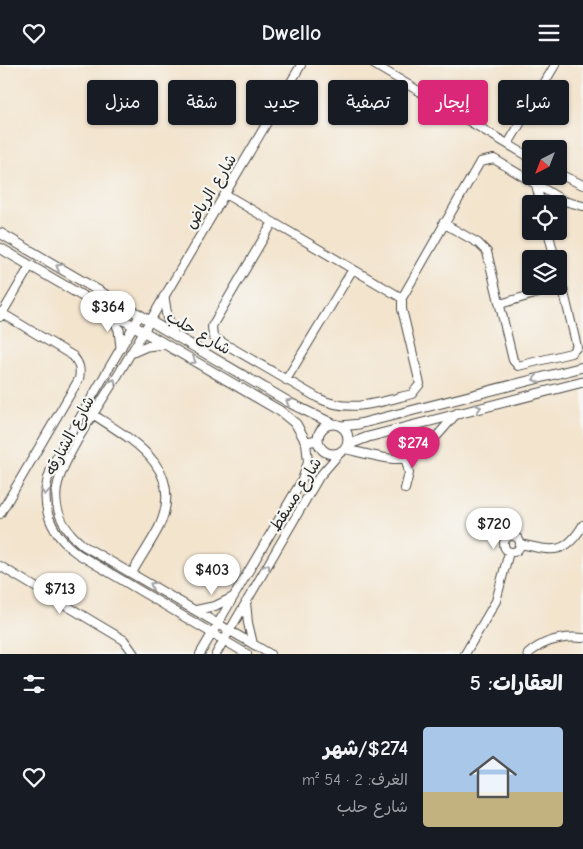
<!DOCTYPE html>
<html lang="ar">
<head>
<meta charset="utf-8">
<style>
	body { margin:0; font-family:"Comic Neue","Playpen Sans Arabic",sans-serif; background:#242831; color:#f1f3f6; direction:rtl; height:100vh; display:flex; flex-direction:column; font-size:19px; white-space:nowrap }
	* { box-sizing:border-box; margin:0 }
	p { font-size:16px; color:#9ea1a6 }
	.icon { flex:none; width:28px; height:28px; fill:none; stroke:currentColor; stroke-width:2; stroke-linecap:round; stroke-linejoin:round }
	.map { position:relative; height:589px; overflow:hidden; direction:ltr }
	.drawer { display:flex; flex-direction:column; background:#171b24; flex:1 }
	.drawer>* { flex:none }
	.banner { position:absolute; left:15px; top:15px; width:554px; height:45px; direction:rtl; display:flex; gap:10px }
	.needle { width:32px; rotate:222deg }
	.tools { position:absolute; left:522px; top:75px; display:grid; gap:10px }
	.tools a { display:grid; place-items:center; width:45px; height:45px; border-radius:5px; background:#171b24; box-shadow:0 1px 4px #0004; font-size:25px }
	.price { position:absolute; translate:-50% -42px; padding:0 11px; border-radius:18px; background:#fff; color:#222; font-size:16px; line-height:32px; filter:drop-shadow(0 1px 2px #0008) }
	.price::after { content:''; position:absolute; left:50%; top:30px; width:15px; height:11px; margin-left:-8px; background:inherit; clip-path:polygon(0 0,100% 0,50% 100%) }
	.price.current { background:#db2777; color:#fff }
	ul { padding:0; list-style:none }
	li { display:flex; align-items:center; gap:15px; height:125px; padding:0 20px }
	li span { display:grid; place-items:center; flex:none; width:140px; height:100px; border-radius:5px; color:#555 }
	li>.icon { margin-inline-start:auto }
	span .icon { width:60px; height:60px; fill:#fffc; stroke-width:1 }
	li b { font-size:21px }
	h2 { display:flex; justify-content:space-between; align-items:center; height:60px; padding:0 20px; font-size:21px }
	.tag { padding:0 18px; border-radius:5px; background:#171b24; box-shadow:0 1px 4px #0004; font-size:18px; line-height:45px }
	.tag.current { background:#db2777; color:#fff }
	header { display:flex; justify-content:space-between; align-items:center; height:65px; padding:0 20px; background:#171b24; font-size:22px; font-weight:700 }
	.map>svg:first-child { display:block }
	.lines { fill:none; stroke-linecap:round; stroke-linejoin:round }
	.minor-casing { stroke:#494743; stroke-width:10 }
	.tertiary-casing { stroke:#494743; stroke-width:11 }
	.minor { stroke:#fff; stroke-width:8 }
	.tertiary { stroke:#fff; stroke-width:9 }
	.oneway { stroke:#a0a0a0 }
	.labels { text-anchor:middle; stroke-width:4.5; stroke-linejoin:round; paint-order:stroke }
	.street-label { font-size:16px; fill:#2b2b2b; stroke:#f6f6f2 }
</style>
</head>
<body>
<header><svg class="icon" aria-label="menu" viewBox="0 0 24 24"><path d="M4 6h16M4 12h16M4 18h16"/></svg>Dwello<svg class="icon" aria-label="heart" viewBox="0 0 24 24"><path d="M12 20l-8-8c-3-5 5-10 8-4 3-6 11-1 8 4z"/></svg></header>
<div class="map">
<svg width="583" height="589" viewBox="0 0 583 589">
	<rect width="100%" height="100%" fill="#f6f6f2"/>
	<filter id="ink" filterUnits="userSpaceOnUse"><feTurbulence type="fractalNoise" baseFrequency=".02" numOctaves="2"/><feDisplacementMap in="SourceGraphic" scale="10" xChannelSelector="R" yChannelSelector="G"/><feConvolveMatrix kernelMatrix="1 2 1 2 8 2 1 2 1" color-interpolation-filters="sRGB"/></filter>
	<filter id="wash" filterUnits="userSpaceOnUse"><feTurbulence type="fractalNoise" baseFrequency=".0096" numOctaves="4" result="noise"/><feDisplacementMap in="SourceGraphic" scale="20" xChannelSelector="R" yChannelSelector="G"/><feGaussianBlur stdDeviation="1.12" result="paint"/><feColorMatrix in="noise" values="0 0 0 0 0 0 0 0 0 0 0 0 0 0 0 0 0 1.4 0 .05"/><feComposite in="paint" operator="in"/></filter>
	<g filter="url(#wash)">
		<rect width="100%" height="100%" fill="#f3e4ce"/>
	</g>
	<g filter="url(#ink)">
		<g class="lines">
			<g class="minor-casing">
				<path id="minor" d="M375,0L531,93
					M508,79L555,0
					M559,109L583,120
					M536,120L541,139
					M225,129L402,233
					M273,157L212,261L213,272L318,333C350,349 380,337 412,329L420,319L402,244V233L480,97L494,94L564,136L583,141
					M443,158L478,178L487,187L513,295L518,301L571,288L577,282L559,207
					M548,166L555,194
					M500,239L562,221
					M0,247L73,291C79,298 81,304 79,314L0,449
					M140,250L54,397C37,433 46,466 78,489L247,589
					M0,252L30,201
					M286,315L353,204
					M94,350C134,376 186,404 159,462C151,478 140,493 132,508
					M345,384C414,400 410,403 457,348
					M405,424L409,408L406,395
					M504 479a8 8 0 1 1 16 0a8 8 0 1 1-16 0Z
					M520,479C552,486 565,491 583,460
					M0,501L124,575L134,589
					M246,537L248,558L253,579
					M196,545L215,541L231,533
					M200,589L302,415L308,397L306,377
					M216,589L319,412L339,389
					M270,589L84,481C66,467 53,447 57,423C61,395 102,336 118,310C179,206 240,103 301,0
					M465,589L496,536L509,487
					M528,589C544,575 562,571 583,573"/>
			</g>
			<g class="tertiary-casing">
				<path id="tertiary" d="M0,168L292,339L333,359
					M0,183L280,346L296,359L306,377L318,375
					M164,232L167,251L174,270
					M112,249L119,265L121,282
					M131,288L147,281L164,279
					M318 374a15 15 0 1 1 30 0a15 15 0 1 1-30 0Z
					M342,361L359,359L583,302
					M347,380L368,372L583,317"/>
			</g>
			<use href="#minor" class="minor"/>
			<use href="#tertiary" class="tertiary"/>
		</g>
		<defs><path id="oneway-chevron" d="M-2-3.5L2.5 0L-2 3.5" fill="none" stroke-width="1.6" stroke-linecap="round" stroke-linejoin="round" transform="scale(1.25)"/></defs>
		<g class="oneway">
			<use href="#oneway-chevron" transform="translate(59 202) rotate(-150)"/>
			<use href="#oneway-chevron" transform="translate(193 296) rotate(30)"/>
			<use href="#oneway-chevron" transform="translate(536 314) rotate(166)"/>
			<use href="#oneway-chevron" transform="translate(113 317) rotate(-60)"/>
			<use href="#oneway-chevron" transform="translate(289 337) rotate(-150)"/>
			<use href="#oneway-chevron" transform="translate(478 343) rotate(-14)"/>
			<use href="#oneway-chevron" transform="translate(45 427) rotate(95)"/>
			<use href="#oneway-chevron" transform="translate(267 502) rotate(-60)"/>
			<use href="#oneway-chevron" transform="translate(153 520) rotate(-150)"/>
		</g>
	</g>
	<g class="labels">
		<g class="street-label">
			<text transform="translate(210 126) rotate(-59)" y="6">شارع الرياض</text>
			<text transform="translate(199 267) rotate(30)" y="6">شارع حلب</text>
			<text transform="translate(69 370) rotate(-62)" y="6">شارع الشارقه</text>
			<text transform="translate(295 429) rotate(-58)" y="6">شارع مسقط</text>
		</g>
	</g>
</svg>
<div class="tools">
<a><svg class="needle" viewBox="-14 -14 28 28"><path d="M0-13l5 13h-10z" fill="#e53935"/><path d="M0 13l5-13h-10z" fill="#9ea1a6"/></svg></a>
<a><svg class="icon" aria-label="locate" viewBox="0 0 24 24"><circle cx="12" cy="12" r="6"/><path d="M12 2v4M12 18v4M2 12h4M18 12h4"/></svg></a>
<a><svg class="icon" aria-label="layers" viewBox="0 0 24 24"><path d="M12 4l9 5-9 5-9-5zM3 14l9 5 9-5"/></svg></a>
</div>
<b class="price" style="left:108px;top:268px">$364</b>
<b class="price current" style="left:413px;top:404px">$274</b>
<b class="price" style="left:494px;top:485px">$720</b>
<b class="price" style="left:212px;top:531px">$403</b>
<b class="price" style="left:60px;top:550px">$713</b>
<div class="banner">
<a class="tag">شراء</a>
<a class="tag current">إيجار</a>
<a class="tag">تصفية</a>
<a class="tag">جديد</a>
<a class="tag">شقة</a>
<a class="tag">منزل</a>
</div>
</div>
<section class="drawer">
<h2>العقارات: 5<svg class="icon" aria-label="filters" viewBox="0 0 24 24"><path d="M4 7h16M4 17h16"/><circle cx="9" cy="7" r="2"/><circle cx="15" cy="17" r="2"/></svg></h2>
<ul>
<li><span style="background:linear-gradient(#a9c7e8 65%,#c2b280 0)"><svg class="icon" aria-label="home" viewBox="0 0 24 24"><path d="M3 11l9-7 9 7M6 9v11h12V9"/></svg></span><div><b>$274/شهر</b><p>الغرف: 2 · 54 m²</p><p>شارع حلب</p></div><svg class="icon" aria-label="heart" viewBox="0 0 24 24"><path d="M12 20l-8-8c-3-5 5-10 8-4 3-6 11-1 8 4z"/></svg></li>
</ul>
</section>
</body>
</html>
